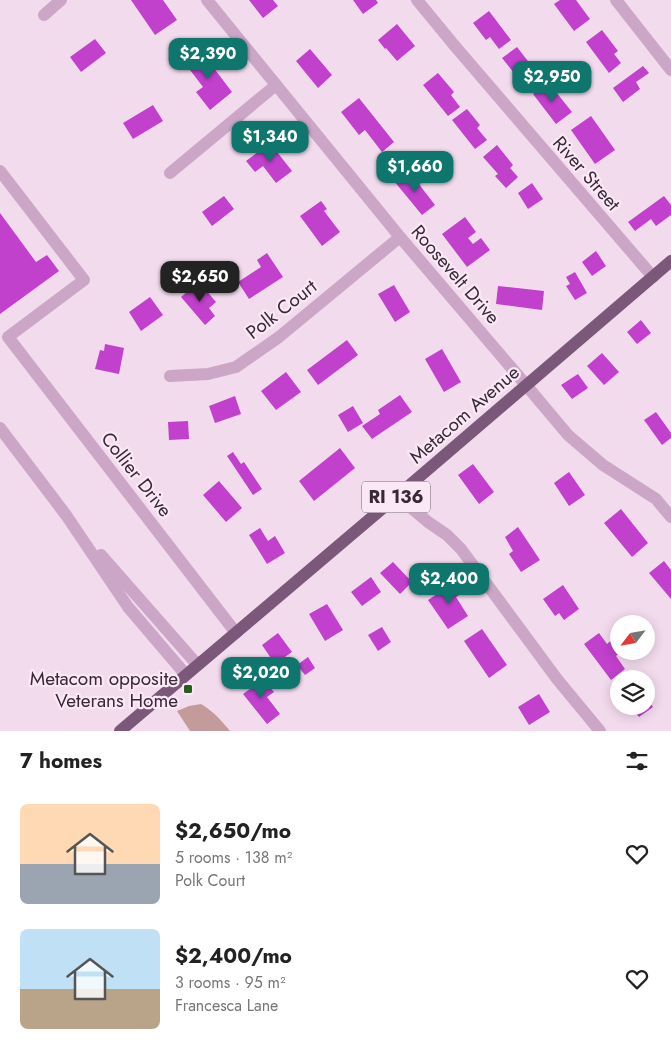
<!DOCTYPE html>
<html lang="en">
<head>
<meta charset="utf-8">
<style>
	body { margin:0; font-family:Jost,sans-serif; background:#f2f2f2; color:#222; height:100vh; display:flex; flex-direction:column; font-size:19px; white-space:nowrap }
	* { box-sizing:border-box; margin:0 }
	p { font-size:16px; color:#767676 }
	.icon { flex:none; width:28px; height:28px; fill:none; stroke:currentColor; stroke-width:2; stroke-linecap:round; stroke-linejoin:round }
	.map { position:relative; height:731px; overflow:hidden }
	.panel { display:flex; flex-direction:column; background:#fff; flex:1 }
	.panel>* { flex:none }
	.needle { width:32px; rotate:239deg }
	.controls { position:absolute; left:610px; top:615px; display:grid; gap:10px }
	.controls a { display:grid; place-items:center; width:45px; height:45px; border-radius:50%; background:#fff; box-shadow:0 2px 12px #0003; font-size:25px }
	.price { position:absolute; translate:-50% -42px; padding:0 11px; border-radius:10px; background:#0f766e; color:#fff; font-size:16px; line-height:32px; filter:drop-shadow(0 1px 2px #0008) }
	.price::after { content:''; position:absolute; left:50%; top:30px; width:15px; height:11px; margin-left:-8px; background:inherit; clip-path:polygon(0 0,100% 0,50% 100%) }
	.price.current { background:#222; color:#fff }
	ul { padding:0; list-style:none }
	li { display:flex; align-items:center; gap:15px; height:125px; padding:0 20px }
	li span { display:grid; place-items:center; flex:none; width:140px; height:100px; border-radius:8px; color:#555 }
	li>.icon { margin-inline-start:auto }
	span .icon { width:60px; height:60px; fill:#fffc; stroke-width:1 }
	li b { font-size:21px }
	h2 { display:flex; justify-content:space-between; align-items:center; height:60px; padding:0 20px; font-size:21px }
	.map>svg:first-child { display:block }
	.green { fill:#c39b9a }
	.building { fill:#c140cc }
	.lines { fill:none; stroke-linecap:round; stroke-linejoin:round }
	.minor { stroke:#cca6c7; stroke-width:12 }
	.major { stroke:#7b587a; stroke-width:12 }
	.poi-dot { fill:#2b5c1b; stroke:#fae8f6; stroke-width:2 }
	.labels { text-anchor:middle; stroke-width:4.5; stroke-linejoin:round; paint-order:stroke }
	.shield { fill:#fae8f6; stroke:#726271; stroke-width:1 }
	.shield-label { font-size:18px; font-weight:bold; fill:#382838 }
	.street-label { font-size:19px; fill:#382838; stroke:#fae8f6 }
	.poi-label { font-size:19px; fill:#382838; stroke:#fae8f6; text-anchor:end }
</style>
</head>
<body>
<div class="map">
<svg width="671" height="731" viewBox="0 0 671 731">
	<rect width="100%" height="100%" fill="#f3dbee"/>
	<path class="green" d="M201,704C213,711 221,720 230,731H190L177,711L189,706Z"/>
	<path class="building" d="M131,0H163L177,20L155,35Z
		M249,0H273L278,6L263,18Z
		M353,0H376L378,3L363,14Z
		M560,0H576L590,19L574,31L554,4Z
		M489,11L511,40L499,49L490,37L486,40L473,23Z
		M397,24L415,46L397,61L386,48L385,49L378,40Z
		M602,30L618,51L614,54L621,63L609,73L586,42Z
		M95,39L106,53L81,72L70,57Z
		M517,47L531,65L536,61L546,74L533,84L524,73L518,78L502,58Z
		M310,49L332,75L318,88L296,61Z
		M200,50L232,92L210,110L196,92L203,87L184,62Z
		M643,66L649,73L636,82L640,89L623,102L613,88Z
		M438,73L454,92L451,95L460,107L448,116L423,85Z
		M548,82L572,112L556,124L533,94Z
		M359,98L394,142L382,152L365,130L359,135L341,112Z
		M153,105L163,121L133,139L123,123Z
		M467,109L480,125L477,128L487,140L475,149L452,120Z
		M591,116L615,150L595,164L571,130Z
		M270,143L292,171L276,183L263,166L255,172L246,161Z
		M497,145L513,165L510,168L518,177L506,188L495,176L498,174L483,157Z
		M408,170L435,205L422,215L394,181Z
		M532,183L543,199L528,209L518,193Z
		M224,196L234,209L212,226L202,212Z
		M664,196L671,205V215L656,226L651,219L635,231L628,222Z
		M321,201L327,209L324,211L340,232L322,246L300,216Z
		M0,213L36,262L47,255L59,271L0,314Z
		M465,217L476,232L468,238L473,244L481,238L490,250L467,267L442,234Z
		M596,251L606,266L592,276L582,262Z
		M267,253L283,277L249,299L238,282L261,267L257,260Z
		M575,272L587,293L575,300L566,286L570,284L566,277Z
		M199,282L216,302L209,308L215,316L205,325L181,297Z
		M394,285L410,312L395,322L378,294Z
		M498,286L544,291L542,310L496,304Z
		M150,297L163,315L141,331L129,312Z
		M641,320L651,333L637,344L627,332Z
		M347,340L358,355L318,385L307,370Z
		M105,344L124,348L119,374L95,369L100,350L104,351Z
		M442,349L461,382L444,392L425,359Z
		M602,353L619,372L604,385L587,366Z
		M286,372L301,392L276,410L261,391Z
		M578,374L588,388L572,399L561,385Z
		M400,395L412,412L372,439L362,426L380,414L378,410Z
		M235,396L241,414L215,423L209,406Z
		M353,406L363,423L348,432L338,415Z
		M656,412L671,433V438L662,445L644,420Z
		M188,421L189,439L169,440L168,422Z
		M340,448L355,468L314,501L299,481Z
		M233,452L241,464L244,462L262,489L253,495L227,456Z
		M473,464L494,492L479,504L458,475Z
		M569,472L585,495L569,506L554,483Z
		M219,481L242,508L226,522L203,495Z
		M621,509L648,543L632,557L604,523Z
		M518,527L540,560L521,572L509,554L513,551L505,537Z
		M260,528L268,541L275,536L285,553L267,564L249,535Z
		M664,561L671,570V599L649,573Z
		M393,562L412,582L400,594L380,573Z
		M371,577L381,592L362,606L351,592Z
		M457,581L464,592L456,597L468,616L448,629L428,600Z
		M563,585L579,609L564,620L559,613L555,616L543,599Z
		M327,604L343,630L325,641L309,614Z
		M382,627L391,642L378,651L368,635Z
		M482,629L507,665L489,678L464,641Z
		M278,633L292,652L275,664L262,645Z
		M599,633L607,644L614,638L619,645V651H622L616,656L625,669L611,680L584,644Z
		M308,657L315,668L305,675L297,665Z
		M259,674L274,692L267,697L280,714L267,724L243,694L250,689L246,684Z
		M539,694L550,712L529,725L518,707Z
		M646,698L653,707L639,717L630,706H646Z"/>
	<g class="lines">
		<path class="minor" d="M207,0L400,237L526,385L568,435L603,465L656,499L671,517
			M417,0L454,45L653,277
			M616,0L671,70
			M44,15L61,0
			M0,171L84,280L8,337L236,633
			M170,173L276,85
			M170,376L208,374L236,367L279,337L400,237
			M0,428L66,515L128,607L186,675
			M397,496L428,522L447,535L461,549L557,679L600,731
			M101,555L194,661L200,663"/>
		<path class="major" d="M120,731L397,496L671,261"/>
	</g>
	<rect class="poi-dot" x="183" y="684" width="10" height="10" rx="2.5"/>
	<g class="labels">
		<rect class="shield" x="362" y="481.5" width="68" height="31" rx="4"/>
		<g class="shield-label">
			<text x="396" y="503">RI 136</text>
		</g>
		<g class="street-label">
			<text transform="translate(587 173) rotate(49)" y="7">River Street</text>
			<text transform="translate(456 274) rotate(49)" y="7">Roosevelt Drive</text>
			<text transform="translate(281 309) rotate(-38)" y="7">Polk Court</text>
			<text transform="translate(464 414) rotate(-41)" y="7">Metacom Avenue</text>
			<text transform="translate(137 474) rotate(52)" y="7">Collier Drive</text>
		</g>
		<g class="poi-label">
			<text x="178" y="685">Metacom opposite<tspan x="178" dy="22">Veterans Home</tspan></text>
		</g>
	</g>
</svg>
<div class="controls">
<a><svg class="needle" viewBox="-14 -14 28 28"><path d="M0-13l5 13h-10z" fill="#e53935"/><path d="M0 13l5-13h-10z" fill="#767676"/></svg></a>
<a><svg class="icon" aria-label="layers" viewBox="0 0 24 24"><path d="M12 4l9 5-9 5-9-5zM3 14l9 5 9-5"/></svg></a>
</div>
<b class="price" style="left:208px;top:80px">$2,390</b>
<b class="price" style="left:552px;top:103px">$2,950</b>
<b class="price" style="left:270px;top:163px">$1,340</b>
<b class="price" style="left:415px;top:193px">$1,660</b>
<b class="price current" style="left:200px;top:303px">$2,650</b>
<b class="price" style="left:449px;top:605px">$2,400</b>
<b class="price" style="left:261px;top:699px">$2,020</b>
</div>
<section class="panel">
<h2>7 homes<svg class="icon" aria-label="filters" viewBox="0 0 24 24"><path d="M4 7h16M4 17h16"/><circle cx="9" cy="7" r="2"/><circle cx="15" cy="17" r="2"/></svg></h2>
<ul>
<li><span style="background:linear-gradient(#ffd9b3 60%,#9aa5b1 0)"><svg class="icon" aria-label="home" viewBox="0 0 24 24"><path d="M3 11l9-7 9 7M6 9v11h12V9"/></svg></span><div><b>$2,650/mo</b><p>5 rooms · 138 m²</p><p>Polk Court</p></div><svg class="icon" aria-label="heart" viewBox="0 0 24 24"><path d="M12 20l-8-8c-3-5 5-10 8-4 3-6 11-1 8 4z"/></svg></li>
<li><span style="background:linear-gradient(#bfe0f5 60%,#b9a48a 0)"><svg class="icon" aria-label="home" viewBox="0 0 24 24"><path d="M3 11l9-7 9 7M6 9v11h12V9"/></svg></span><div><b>$2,400/mo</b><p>3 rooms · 95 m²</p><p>Francesca Lane</p></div><svg class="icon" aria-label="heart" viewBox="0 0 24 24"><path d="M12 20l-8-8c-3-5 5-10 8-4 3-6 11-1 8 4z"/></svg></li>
</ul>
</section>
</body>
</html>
